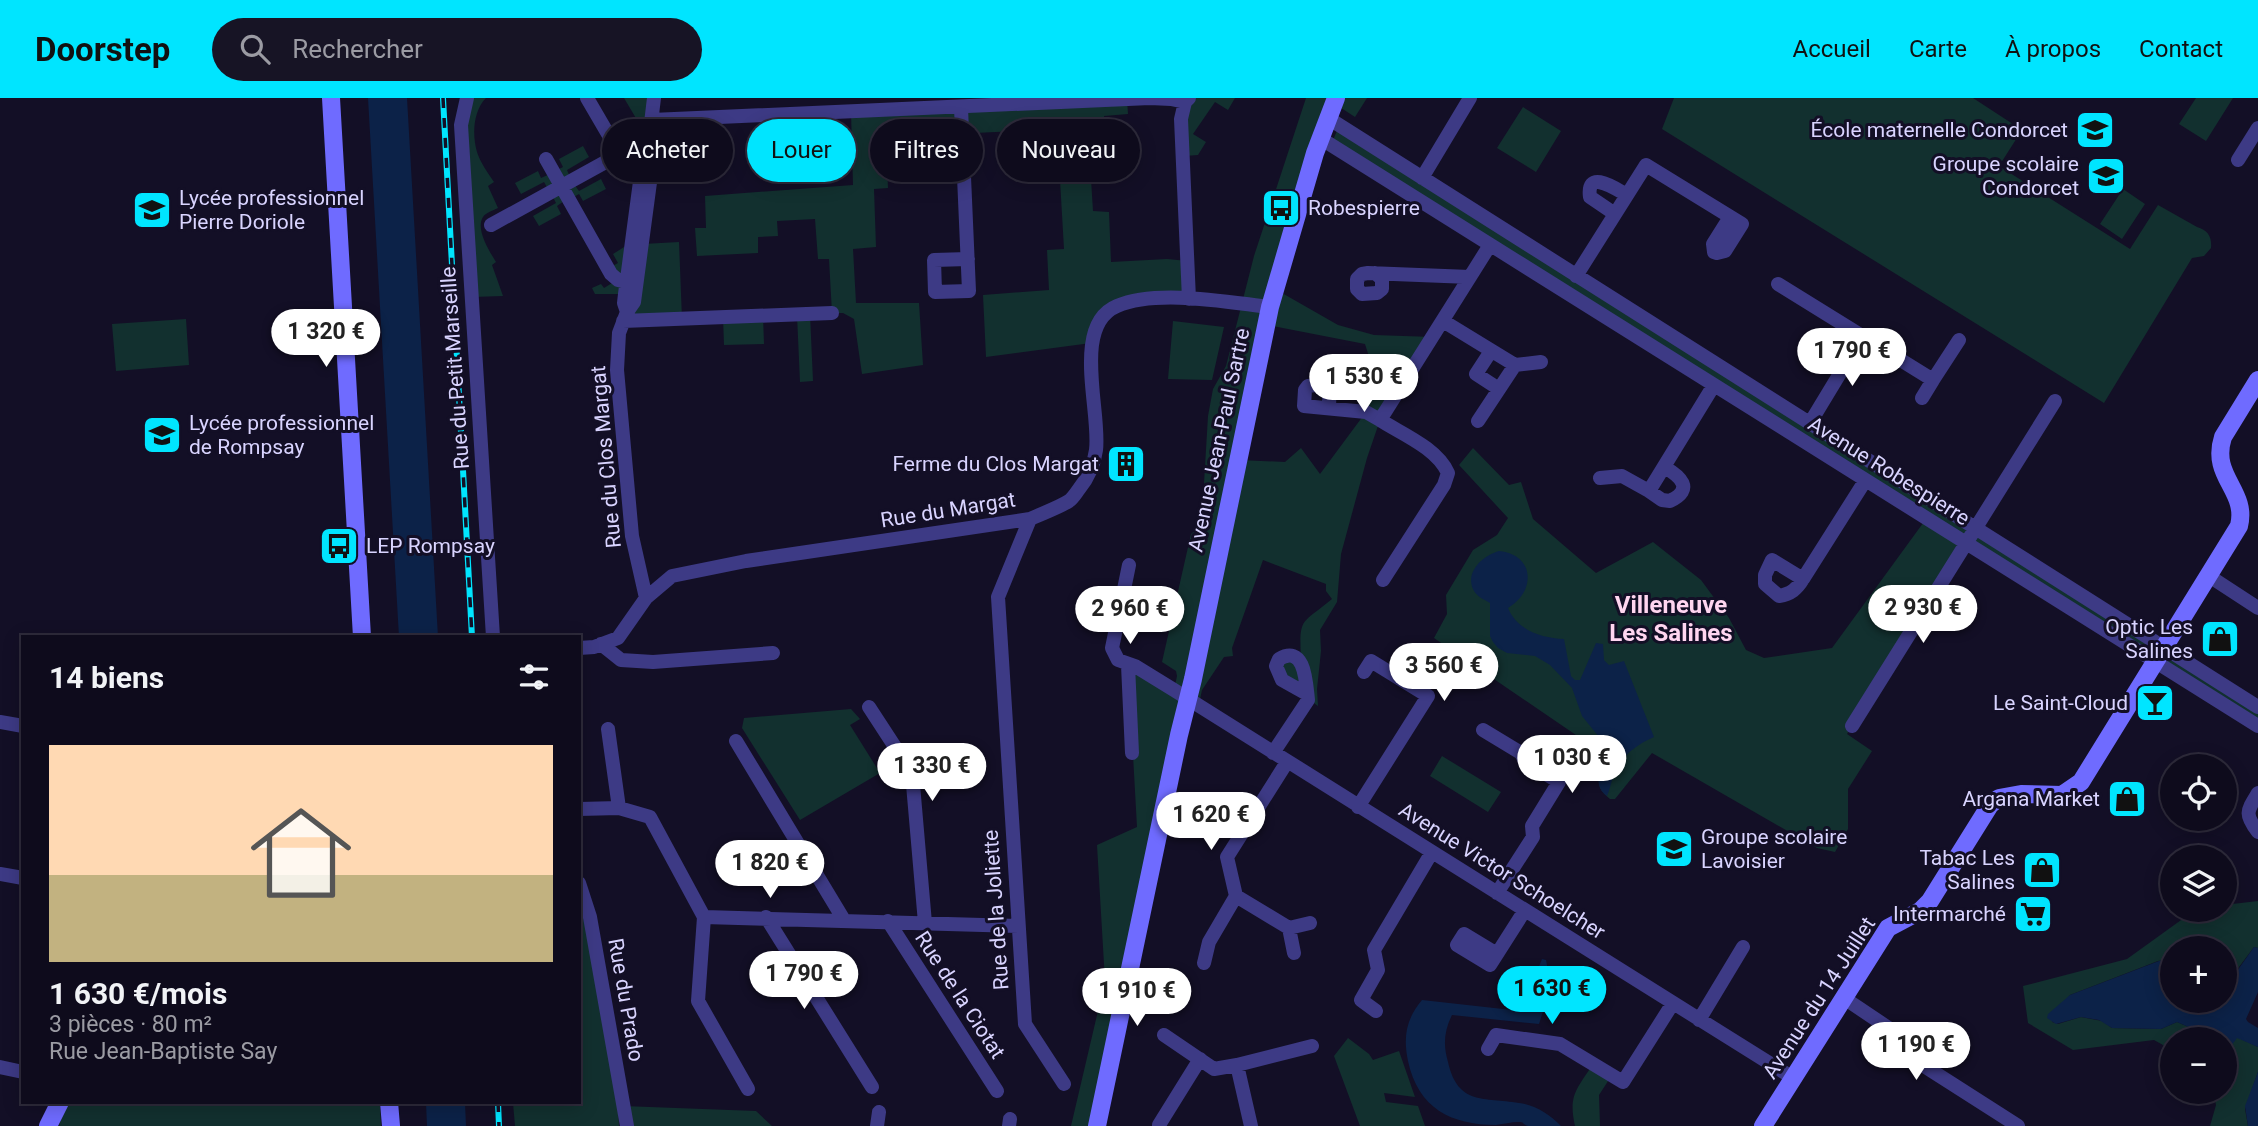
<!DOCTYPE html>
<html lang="fr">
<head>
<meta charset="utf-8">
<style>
	body { margin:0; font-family:Roboto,sans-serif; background:#171425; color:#f1f3f6; height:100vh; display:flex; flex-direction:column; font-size:26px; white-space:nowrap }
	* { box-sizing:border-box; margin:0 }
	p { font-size:23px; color:#9b9ba3 }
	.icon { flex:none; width:38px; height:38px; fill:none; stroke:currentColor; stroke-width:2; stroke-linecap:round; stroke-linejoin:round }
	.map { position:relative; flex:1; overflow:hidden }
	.drawer { position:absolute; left:21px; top:537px; width:560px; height:469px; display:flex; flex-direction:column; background:#0e0b1c; border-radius:0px; box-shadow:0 4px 18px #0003,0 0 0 2px #2e2b3b }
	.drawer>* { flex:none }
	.guide { position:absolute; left:602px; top:21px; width:665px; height:63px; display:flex; gap:14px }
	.buttons { position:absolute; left:2160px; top:656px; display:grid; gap:14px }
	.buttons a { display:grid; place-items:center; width:77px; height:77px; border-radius:50%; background:#0e0b1c; box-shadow:0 4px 18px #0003,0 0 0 2px #2e2b3b; font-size:35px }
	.price { position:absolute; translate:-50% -60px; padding:0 16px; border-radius:24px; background:#fff; color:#222; font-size:23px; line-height:46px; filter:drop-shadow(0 2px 4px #0008) }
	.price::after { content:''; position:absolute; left:50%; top:42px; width:21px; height:16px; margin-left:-10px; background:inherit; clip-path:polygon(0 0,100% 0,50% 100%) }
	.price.active { background:#00e5ff; color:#111 }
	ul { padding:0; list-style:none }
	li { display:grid; align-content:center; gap:14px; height:371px; padding:0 28px }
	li+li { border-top:2px solid #2e2b3b }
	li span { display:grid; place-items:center; height:217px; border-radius:0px; color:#555 }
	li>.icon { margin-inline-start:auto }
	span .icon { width:126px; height:126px; fill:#fffc; stroke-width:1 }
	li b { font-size:30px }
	h2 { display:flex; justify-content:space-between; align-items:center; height:84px; padding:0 28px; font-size:30px }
	.pill { padding:0 24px; border-radius:32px; background:#0e0b1c; box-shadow:0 4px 18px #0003,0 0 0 2px #2e2b3b; font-size:24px; line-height:63px }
	.pill.active { background:#00e5ff; color:#111 }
	header { display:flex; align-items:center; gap:42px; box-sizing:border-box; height:98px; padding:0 35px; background:#00e5ff; color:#111 }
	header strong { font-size:33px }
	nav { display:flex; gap:38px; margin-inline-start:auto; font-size:24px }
	.search { width:490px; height:63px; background:#171425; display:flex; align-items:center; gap:18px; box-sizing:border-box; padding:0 24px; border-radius:38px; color:#9b9ba3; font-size:26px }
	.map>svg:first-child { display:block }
	.green { fill:#12302f; fill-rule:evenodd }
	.water { fill:#0c2248 }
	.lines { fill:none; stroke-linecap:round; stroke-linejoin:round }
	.street { stroke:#3d3a85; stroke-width:14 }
	.secondary { stroke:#6f6bff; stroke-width:18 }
	.rail-casing { stroke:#00e5ff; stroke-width:6 }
	.rail { stroke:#130f26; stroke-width:3.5; stroke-dasharray:10; stroke-linecap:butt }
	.labels { text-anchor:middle; stroke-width:6; stroke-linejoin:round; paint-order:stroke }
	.poi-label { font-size:21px; fill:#d9d4ff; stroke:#130f26; text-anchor:end }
	.street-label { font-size:21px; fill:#d9d4ff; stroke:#130f26 }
	.quarter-label { font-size:24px; font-weight:bold; fill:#ffd6f0; stroke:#130f26 }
</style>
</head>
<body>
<header>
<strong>Doorstep</strong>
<div class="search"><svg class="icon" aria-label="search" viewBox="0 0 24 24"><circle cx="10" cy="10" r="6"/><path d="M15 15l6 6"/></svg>Rechercher</div>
<nav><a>Accueil</a><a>Carte</a><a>À propos</a><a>Contact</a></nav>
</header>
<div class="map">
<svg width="2258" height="1028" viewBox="0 0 2258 1028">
	<rect width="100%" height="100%" fill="#130f26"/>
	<path class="green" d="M460,0H486C473,13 472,37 477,54C480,64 488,75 494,84L488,88L498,110C494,112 485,115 483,119C475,131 490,154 496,164L492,167L503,198L472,199Z
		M624,0H654L643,146L679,144L682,221L623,223L625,196H595L592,190L601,186L604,190L617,182L607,171L618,165L613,156L632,144L635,68L640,27Z
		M1189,0H1235L1228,12L1215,4L1193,36L1206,44L1198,57L1184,58Z
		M1306,0H1367L1355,19L1335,6L1275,191L1338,227L1374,237L1433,239L1380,322L1367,360L1341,456L1337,504L1320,532L1321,553L1317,591L1318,608L1282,582L1279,561L1301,562C1299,518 1301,527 1332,501L1326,493V486L1263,462L1232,550L1233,558L1224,559L1202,592L1199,606L1188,603L1092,1028H1071L1105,883L1097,747L1137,729L1128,567L1174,592L1177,578L1176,573L1162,564L1191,436L1198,430L1202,419L1208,318L1213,291L1226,268L1254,158ZM1267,227L1365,246L1371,265L1366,314L1320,376L1301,350L1285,364L1239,362Z
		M1674,0H1973L2022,32L1999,68L2130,151L2158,107L2197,129C2208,132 2212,139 2211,150L2204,158L2192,160L2104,305L1662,31Z
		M2196,0H2233L2206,43L2179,26Z
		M1127,1L1128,16L1104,18L1107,80L1091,81L1093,113L1109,114L1111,164L1167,161L1188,163L1189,201L1114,209L1091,245L986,259L983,197L1049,192L1047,152L1064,151L1060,82H1045L1042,32L886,39L888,90L874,91L876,149L853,151L856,205H919L923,267L862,276L854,221L843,215H832L829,161H818L815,121L777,123L778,138L758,139V155L697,158L695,130H706L705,98L853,87L851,14Z
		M1523,9L1561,33L1536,74L1497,50Z
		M1339,28L2258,609V628L1963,444L1847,636L1872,653L1848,691V731L1835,754L1817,750L1652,655L1615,701H1610C1597,691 1597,683 1601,668L1592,648L1434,540L1447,516L1446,497L1473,452L1497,437L1508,420L1459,367L1473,350L1509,387L1521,384L1533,421L1596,475L1653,444L1701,482L1729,520L1746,552L1764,560L1832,550L1926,421L1331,47Z
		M583,48L589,59L567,72L570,79L563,80L557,72L563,69L559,61Z
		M538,73L541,80L550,76L553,86L548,91L544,84L521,96L515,85Z
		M601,81L606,91L583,103L579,96L572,100L569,92L574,86L579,93Z
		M2123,91L2145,106L2122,141L2100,126Z
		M559,97L564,103L557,108L561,116L539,128L533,118L556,105L553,99Z
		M810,216L813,283L800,284L797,217Z
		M763,218L764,246L724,247L723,219Z
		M186,221L189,267L116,273L112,226Z
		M1173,223L1224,229L1212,282L1168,281Z
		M851,611L860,621L850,627L880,675L800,722L742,630L744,620Z
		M1442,658L1501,694L1488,714L1430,678Z
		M2258,803V850L2254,849L2227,885H2224V850H2172V861L2158,863L2070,897L2052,924L2058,926L2081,919L2102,923L2112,930L2161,931L2177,924L2198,933L2202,941L2172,942V952L2154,942L2073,952L2028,925L2023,888L2127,861L2195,812H2224V807Z
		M579,804L585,820L618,1007L619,1028H515L513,1005L579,1004Z
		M1348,940L1369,956L1373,962L1399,953L1415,999L1384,995L1386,1004L1418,1008L1425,1028H1360L1334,958Z
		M2235,940H2239L2258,949V974L2245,1011L2248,1028H2210L2216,1007L2213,994H2224V954H2227Z
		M1593,966L1612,977L1599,997L1600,1028H1575C1568,997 1577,991 1593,966Z
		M66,1004L380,1005L381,1028H59Z
		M623,1008L756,1013L772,1028H627Z"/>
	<path class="water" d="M368,0H407L438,539H399Z
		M1499,453C1534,456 1537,493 1508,510C1517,532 1541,540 1564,541L1571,578L1575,582H1580L1596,545L1603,546L1604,562L1609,567L1624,563L1654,639C1636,647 1621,658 1614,677C1611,684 1610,691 1607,698C1588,684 1607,667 1608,650L1582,618L1572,590L1550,567L1535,558L1507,555L1498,550L1493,544L1490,538V505C1483,501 1476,498 1473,491C1465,473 1484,457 1499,453Z
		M2254,849L2258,850V894L2246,921L2248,924L2258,930V949L2237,940L2226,955L2224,954V942L2202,941L2198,933L2177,924L2161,931L2112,930L2099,922L2081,919L2056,926L2047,920L2048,916L2070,897L2159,863L2172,861V903H2224V885L2230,883Z
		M1542,861L1546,862L1547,867L1548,898L1539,926L1452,917C1444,933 1443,947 1448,964C1458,1008 1484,999 1519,1005C1535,1007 1549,1016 1561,1028C1551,1028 1537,1028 1528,1028C1520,1025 1526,1024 1518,1024C1511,1024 1504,1026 1496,1027C1451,1027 1418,1010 1408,963C1403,939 1406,921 1422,902L1521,913Z
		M2258,974V1028H2248L2245,1008Z
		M426,1005H465L466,1028H427Z"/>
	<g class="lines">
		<path class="street" d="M467,0L461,27L493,539
			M587,0L629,72L648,75
			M961,10L969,193L935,194L934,162L968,161
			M1328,20L2258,609
			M652,22L1150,0L1171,1L1185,4
			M1320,40L2258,628
			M546,61L611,176L618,182L626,184
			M2238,62L2258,30
			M1422,80L1470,0
			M1615,116L1590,99C1586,70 1616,91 1627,97
			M491,127L620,56
			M1375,175L1382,181V191L1377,195L1362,196L1357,191V181L1362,176L1368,175L1470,179
			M1576,178L1646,67L1742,126L1725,153L1717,155L1714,154L1713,146L1730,119
			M1778,186L1933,282L1959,242
			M1189,201L1181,21L1185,4L1189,0
			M627,214L624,205L625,196L647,31L651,25L654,0
			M623,223L832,215
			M1443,223L1515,267L1478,323
			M1491,253L1476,276L1499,291
			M1515,267L1541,264
			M1922,300L1933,282
			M1329,309C1330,290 1329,285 1308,288L1305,292L1304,308L1366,314L1380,322
			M1810,325L1862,239
			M1600,380L1622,378L1649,393L1714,287
			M1649,393L1662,402L1670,403C1695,391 1680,378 1664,369
			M1030,421L998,499L1025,926L1064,986
			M1129,467L1112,550L1118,562L1135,568L1174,592L1793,980
			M2209,478L2258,510
			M1803,481C1797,491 1791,496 1779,498L1765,486V477L1772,462L1803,481L1865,383
			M1383,482L1444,387L1448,375C1437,350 1402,336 1380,322L1490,147
			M646,500L632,438L617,272L619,235L627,214L634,204L657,32L651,25
			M601,546L621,562L653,564L773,555
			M579,550L594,549L618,540L646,500L672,478L746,463L1030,421C1043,415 1058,410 1069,403C1073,400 1076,395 1079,391C1088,380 1094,367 1096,352C1101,314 1071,227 1117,208C1157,191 1226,204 1270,209
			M1128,567L1132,655
			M869,609L912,675L925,825
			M0,624L23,628
			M1852,628L2055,303
			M608,631L619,710
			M1483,632L1521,655L1525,663L1559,684L1532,728L1533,739L1497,795
			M736,643L844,822
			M1273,655L1308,602C1306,584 1305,546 1279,561L1276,568L1282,582L1307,596
			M2258,695C2247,713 2244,716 2258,734
			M1358,709L1428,598L1371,563L1364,574
			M579,711L619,710L650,719L704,819L1018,828
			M0,776L23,780
			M579,785L590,819L627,1028
			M1236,798L1289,830L1310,825
			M704,819L698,903L748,991
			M766,819L872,989
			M888,823L997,993
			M1289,830L1294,855
			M1497,856L1464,836L1457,847L1490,867L1525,812
			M1204,865L1209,844L1236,798L1227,759L1287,664
			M1844,900L1896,935L1901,951L1907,957L2018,1028
			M1376,913L1361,902L1378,872L1374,852L1432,754
			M1699,922L1743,849
			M1164,937L1214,971L1237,967L1251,1028
			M1488,951L1496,937L1560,946L1623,984L1673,905
			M1237,967L1312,948
			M0,969L23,974
			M1159,1027L1200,961
			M877,1028L879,1014
			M1009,1028L1010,1021"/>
		<path class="secondary" d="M331,0L362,539
			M389,1004L391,1028
			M48,1028L60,1004
			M1097,1028L1179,637L1193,581L1270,209L1315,55L1336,0
			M1763,1028L1888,830L1920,813L1930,803L1990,707L1999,700L2021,696L2062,697L2081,684L2239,428C2248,392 2210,379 2223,339L2258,282"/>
		<g class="rail-casing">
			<path id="rail" d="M443,0L472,539
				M498,1004L499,1028"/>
		</g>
		<use href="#rail" class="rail"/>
	</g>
	<defs>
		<g id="school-square" transform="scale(2.0125)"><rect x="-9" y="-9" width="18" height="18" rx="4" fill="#00e5ff" stroke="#130f26"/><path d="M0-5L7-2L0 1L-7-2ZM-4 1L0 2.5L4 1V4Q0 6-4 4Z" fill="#111"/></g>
		<g id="bus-square" transform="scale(2.0125)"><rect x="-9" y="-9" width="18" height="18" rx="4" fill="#00e5ff" stroke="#130f26"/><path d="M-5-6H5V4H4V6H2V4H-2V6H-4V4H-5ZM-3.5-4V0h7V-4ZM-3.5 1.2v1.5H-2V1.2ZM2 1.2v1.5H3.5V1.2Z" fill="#111"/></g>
		<g id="building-square" transform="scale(2.0125)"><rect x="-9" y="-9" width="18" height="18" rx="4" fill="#00e5ff" stroke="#130f26"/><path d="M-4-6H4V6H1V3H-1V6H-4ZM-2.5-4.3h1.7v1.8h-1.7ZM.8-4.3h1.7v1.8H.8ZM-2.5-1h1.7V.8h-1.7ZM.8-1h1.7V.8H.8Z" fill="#111"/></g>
		<g id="shop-square" transform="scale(2.0125)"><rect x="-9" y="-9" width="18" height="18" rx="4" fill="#00e5ff" stroke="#130f26"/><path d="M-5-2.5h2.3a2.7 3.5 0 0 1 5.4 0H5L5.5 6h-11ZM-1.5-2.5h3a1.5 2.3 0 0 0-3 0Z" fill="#111"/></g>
		<g id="bar-square" transform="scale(2.0125)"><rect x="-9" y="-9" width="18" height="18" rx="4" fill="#00e5ff" stroke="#130f26"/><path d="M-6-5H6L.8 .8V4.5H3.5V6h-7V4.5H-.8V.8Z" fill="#111"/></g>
		<g id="supermarket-square" transform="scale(2.0125)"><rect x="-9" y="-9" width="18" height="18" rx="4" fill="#00e5ff" stroke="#130f26"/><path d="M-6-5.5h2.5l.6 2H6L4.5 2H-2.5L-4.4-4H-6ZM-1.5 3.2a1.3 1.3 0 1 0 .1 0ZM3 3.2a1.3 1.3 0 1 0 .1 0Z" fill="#111"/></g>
	</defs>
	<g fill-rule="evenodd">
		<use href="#school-square" x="2095" y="32"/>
		<use href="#school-square" x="2106" y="78"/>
		<use href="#bus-square" x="1281" y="110"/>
		<use href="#school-square" x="152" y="112"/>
		<use href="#school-square" x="162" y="337"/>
		<use href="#building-square" x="1126" y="366"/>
		<use href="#bus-square" x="339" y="448"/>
		<use href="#shop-square" x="2220" y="541"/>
		<use href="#bar-square" x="2155" y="605"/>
		<use href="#shop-square" x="2127" y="701"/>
		<use href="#school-square" x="1674" y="751"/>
		<use href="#shop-square" x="2042" y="772"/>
		<use href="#supermarket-square" x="2033" y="816"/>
	</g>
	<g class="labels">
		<g class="poi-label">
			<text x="2068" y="39">École maternelle Condorcet</text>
			<text x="2079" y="73">Groupe scolaire<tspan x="2079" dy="24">Condorcet</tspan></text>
			<text x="179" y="107" text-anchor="start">Lycée professionnel<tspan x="179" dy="24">Pierre Doriole</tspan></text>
			<text x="1308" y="117" text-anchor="start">Robespierre</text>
			<text x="189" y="332" text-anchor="start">Lycée professionnel<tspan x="189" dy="24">de Rompsay</tspan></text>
			<text x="1099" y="373">Ferme du Clos Margat</text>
			<text x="366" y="455" text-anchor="start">LEP Rompsay</text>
			<text x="2193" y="536">Optic Les<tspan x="2193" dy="24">Salines</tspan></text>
			<text x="2128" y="612">Le Saint-Cloud</text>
			<text x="2100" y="708">Argana Market</text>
			<text x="1701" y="746" text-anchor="start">Groupe scolaire<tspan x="1701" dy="24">Lavoisier</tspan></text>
			<text x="2015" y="767">Tabac Les<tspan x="2015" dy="24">Salines</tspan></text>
			<text x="2006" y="823">Intermarché</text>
		</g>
		<g class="street-label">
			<text transform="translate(455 270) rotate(-94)" y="7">Rue du Petit Marseille</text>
			<text transform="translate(1219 342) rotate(-78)" y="7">Avenue Jean-Paul Sartre</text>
			<text transform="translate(606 359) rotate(-95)" y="7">Rue du Clos Margat</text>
			<text transform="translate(1889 373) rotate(32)" y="7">Avenue Robespierre</text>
			<text transform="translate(948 412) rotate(-9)" y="7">Rue du Margat</text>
			<text transform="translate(1502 773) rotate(32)" y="7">Avenue Victor Schoelcher</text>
			<text transform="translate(996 812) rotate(-94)" y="7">Rue de la Joliette</text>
			<text transform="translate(960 897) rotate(57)" y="7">Rue de la Ciotat</text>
			<text transform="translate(1819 900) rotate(-57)" y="7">Avenue du 14 Juillet</text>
			<text transform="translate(626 902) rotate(80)" y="7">Rue du Prado</text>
		</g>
		<g class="quarter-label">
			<text x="1671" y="515">Villeneuve<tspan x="1671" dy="28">Les Salines</tspan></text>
		</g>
	</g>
</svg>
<div class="buttons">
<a><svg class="icon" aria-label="locate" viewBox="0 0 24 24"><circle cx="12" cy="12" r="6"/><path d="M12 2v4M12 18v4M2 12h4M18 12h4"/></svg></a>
<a><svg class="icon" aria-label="layers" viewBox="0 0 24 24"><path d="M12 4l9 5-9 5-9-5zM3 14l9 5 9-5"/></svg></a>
<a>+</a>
<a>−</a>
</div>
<b class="price" style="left:326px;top:271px">1 320 €</b>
<b class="price" style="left:1852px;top:290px">1 790 €</b>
<b class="price" style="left:1364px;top:316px">1 530 €</b>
<b class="price" style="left:1923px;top:547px">2 930 €</b>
<b class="price" style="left:1130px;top:548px">2 960 €</b>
<b class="price" style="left:1444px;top:605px">3 560 €</b>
<b class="price" style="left:1572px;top:697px">1 030 €</b>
<b class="price" style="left:932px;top:705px">1 330 €</b>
<b class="price" style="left:1211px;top:754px">1 620 €</b>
<b class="price" style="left:770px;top:802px">1 820 €</b>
<b class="price" style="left:804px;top:913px">1 790 €</b>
<b class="price active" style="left:1552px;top:928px">1 630 €</b>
<b class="price" style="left:1137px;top:930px">1 910 €</b>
<b class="price" style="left:1916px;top:984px">1 190 €</b>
<div class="guide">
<a class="pill">Acheter</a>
<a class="pill active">Louer</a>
<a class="pill">Filtres</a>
<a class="pill">Nouveau</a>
</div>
<section class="drawer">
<h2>14 biens<svg class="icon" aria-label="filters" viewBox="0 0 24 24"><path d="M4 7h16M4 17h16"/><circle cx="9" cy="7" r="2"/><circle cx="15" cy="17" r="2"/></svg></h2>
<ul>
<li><span style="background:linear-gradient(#ffd9b3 60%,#c2b280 0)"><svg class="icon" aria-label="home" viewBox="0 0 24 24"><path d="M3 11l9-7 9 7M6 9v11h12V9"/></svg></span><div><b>1 630 €/mois</b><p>3 pièces · 80 m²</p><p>Rue Jean-Baptiste Say</p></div></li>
</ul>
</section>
</div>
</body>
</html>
